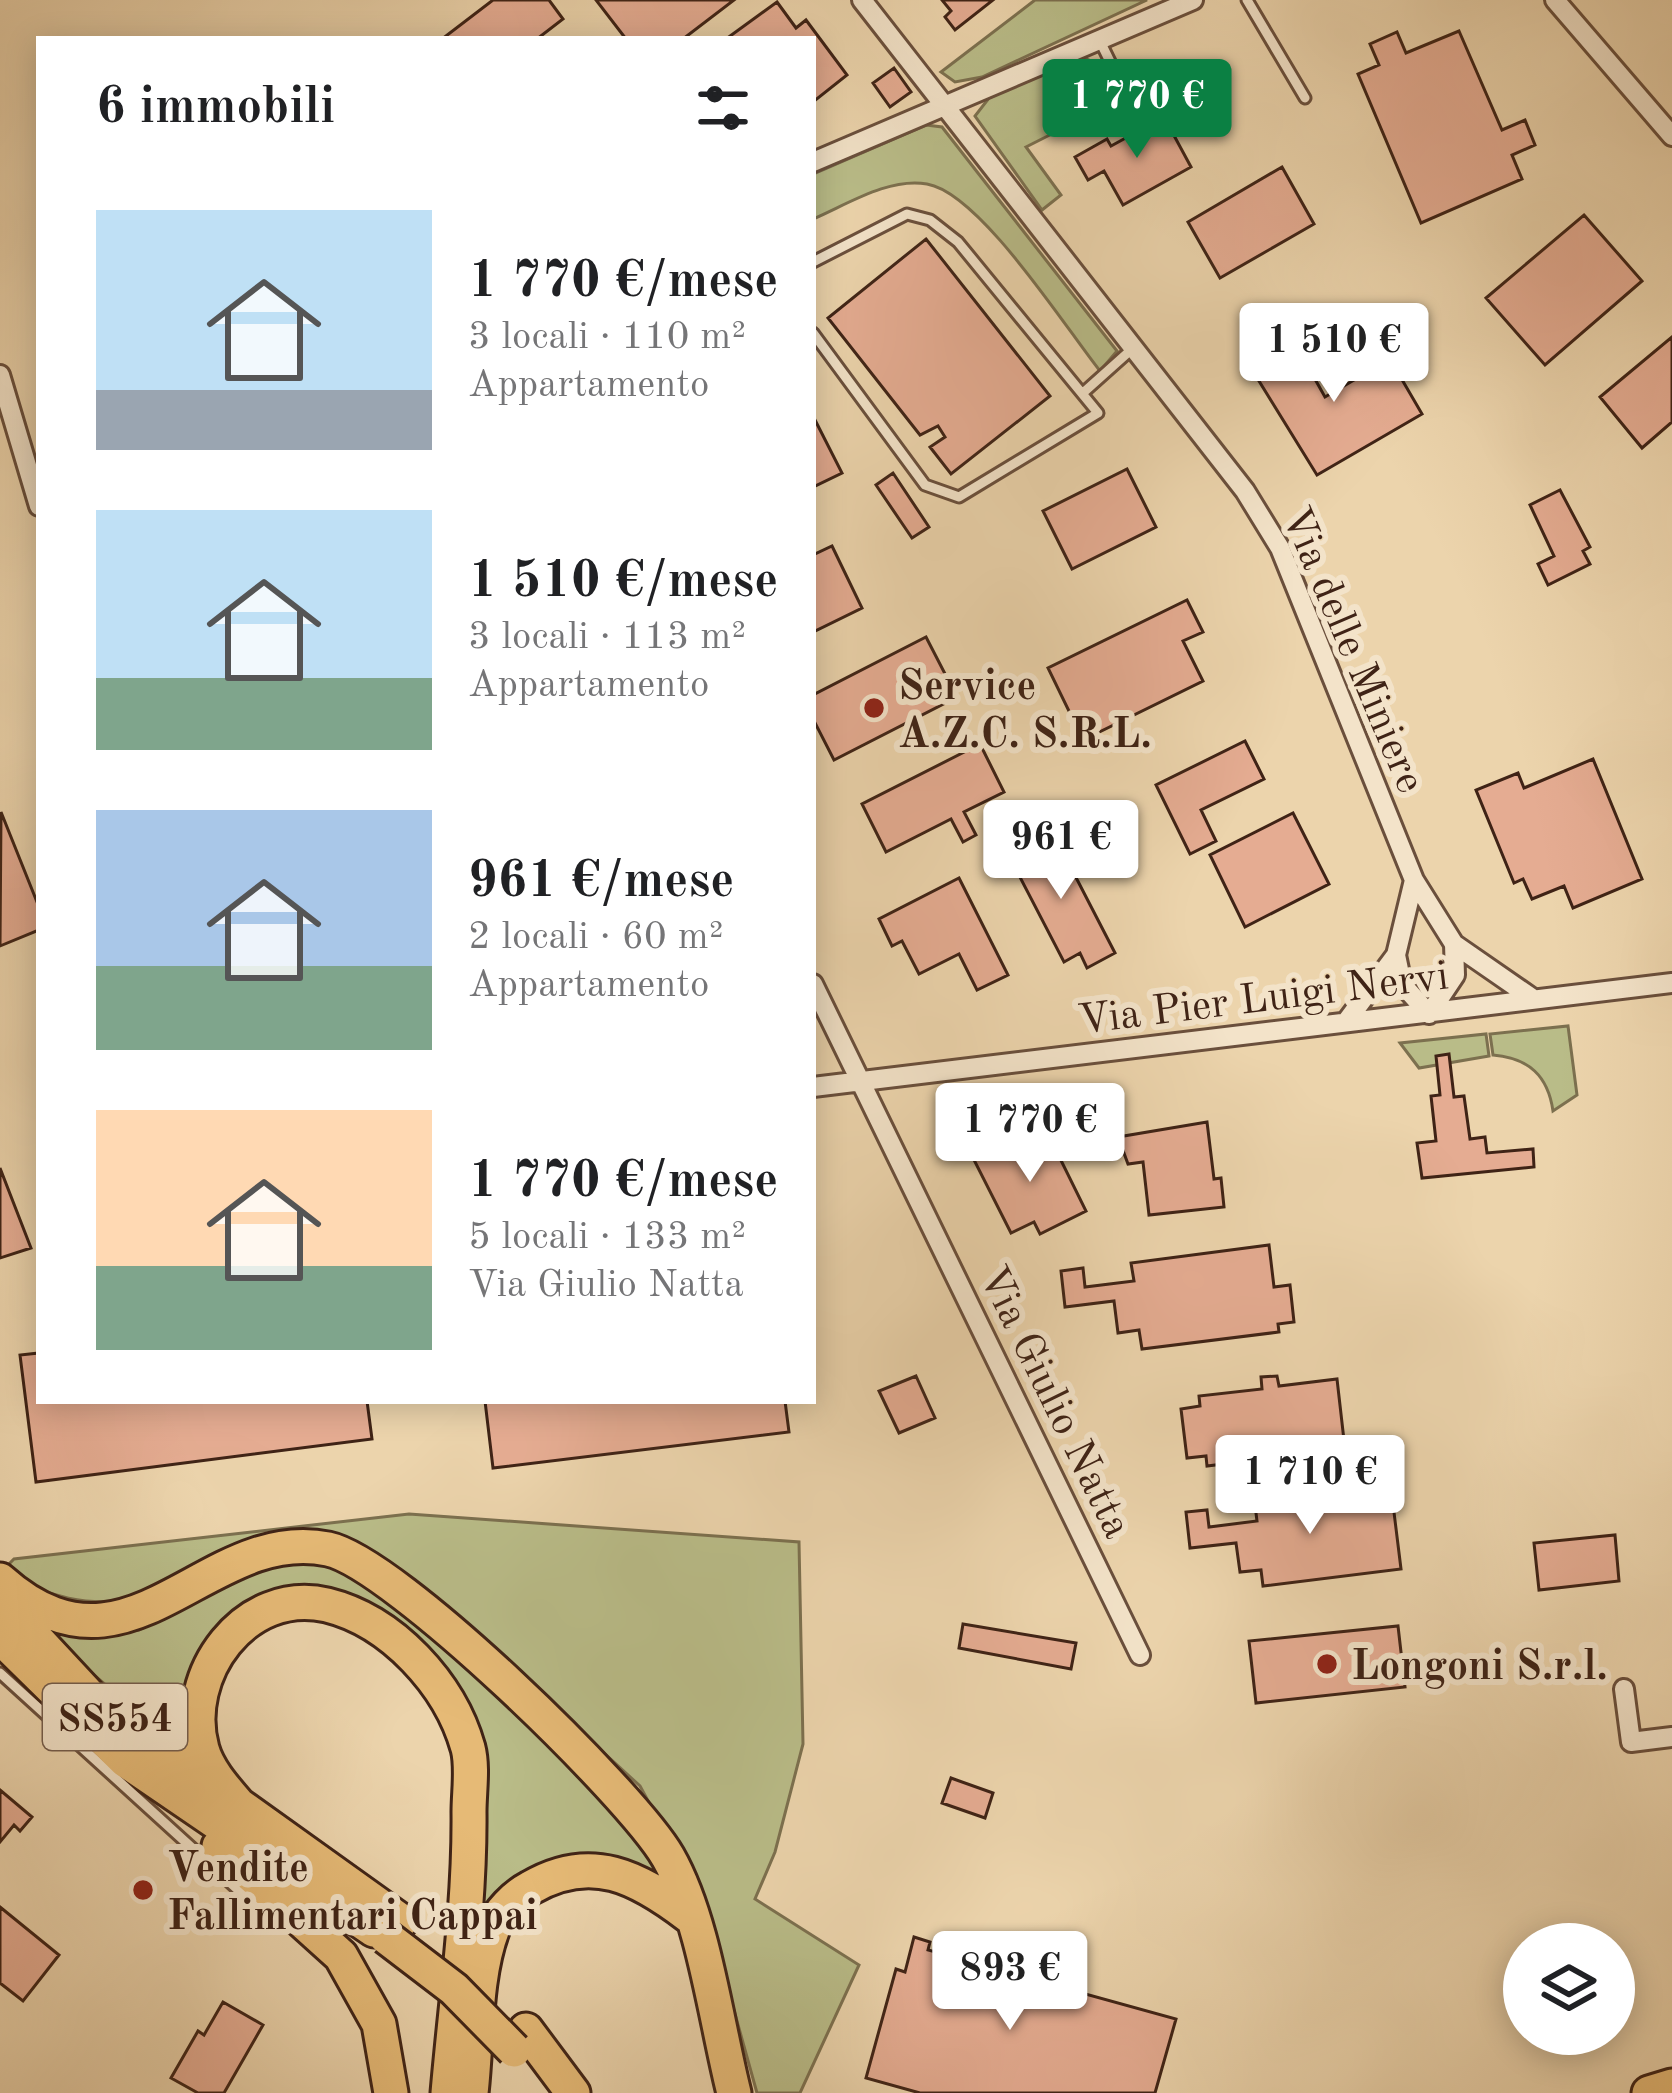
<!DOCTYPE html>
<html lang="it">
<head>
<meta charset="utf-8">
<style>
	body { margin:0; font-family:"Old Standard TT",serif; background:#f2f2f2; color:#202124; height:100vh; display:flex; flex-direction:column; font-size:45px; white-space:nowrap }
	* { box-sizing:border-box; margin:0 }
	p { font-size:39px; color:#757577 }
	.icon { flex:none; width:66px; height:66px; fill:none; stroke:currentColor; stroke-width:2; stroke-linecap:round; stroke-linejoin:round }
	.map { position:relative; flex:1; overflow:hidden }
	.drawer { position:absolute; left:36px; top:36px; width:780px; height:1368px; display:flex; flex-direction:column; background:#fff; border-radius:0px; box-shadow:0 6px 30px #0003 }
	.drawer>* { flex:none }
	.buttons { position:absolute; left:1503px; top:1923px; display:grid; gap:24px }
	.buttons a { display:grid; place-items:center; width:132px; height:132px; border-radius:50%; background:#fff; box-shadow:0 6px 30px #0003; font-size:60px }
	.price { position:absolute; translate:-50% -102px; padding:0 27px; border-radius:12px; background:#fff; color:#222; font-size:39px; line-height:78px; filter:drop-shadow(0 3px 6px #0008) }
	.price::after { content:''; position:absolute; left:50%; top:72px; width:36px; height:27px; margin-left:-18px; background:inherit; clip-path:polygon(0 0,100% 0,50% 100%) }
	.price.on { background:#0b8043; color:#fff }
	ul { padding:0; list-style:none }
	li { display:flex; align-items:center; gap:36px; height:300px; padding:0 60px }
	li span { display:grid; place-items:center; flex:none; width:336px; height:240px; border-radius:0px; color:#555 }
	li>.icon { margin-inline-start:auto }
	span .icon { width:144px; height:144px; fill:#fffc; stroke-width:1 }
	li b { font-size:51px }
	h2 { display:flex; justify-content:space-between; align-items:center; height:144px; padding:0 60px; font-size:51px }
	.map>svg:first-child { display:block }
	.green { fill:#b9bc88; stroke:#7c704f; stroke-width:3 }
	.building { fill:#e5ac92; stroke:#3f2316; stroke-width:3 }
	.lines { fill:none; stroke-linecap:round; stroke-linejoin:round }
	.lane-casing { stroke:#6a4f3c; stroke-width:15 }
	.street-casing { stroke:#6a4f3c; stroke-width:24 }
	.highway-casing { stroke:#3f2316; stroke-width:39 }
	.lane { stroke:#f3e3c9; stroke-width:9 }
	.street { stroke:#f3e3c9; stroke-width:18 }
	.highway { stroke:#e6ba76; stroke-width:33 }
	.highway-bridge-casing { stroke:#3f2316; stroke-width:39; stroke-linecap:butt }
	.highway-bridge { stroke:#e6ba76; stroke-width:33 }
	.poi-dot { fill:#8f2418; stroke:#f3e3c9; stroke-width:4.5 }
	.labels { text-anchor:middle; stroke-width:12; stroke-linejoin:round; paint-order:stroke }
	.shield { fill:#f3e3c9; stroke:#755d4c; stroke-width:3 }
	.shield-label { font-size:39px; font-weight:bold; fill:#3f2316 }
	.street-label { font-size:42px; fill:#3f2316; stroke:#f3e3c9 }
	.poi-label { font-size:42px; font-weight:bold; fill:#3f2316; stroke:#f3e3c9; text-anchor:start }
</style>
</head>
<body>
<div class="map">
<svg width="1672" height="2093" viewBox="0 0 1672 2093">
	<rect width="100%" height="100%" fill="#ecd4ac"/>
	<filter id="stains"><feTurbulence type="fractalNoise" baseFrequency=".00167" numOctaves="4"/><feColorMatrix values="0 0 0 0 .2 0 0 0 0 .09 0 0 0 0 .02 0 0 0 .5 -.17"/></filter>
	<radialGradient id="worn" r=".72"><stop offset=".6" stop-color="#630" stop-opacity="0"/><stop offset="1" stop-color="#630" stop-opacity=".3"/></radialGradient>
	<path class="green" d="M1035,0H1147L982,77L955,82L941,72Z
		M1082,57L1091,61L1115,102L1026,147L1061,195L1042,210L975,116L989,98Z
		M926,125L942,127L1117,351L1100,371C1065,327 980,193 927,184C889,177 846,205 813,219V174Z
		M1568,1026L1577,1095L1553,1111C1548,1076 1529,1058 1493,1055L1490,1034Z
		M1486,1034L1489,1056L1419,1068L1400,1043Z
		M409,1514L799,1542L803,1744L775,1852L755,1899L859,1965L800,2093H757L705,1906L640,1786L461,1622L301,1536C197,1579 110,1640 3,1570L14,1559Z
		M267,1562L339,1565L380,1586L587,1768L669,1879L558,1862L477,1960L484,1788L428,1652C395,1637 323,1596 291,1591C253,1585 200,1641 189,1675C180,1702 186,1732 191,1758L32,1622L104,1633L139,1630Z"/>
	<path class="building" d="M493,0H549L563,19L537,39H442Z
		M596,0H734L683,39H626Z
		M942,0H993L955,30L945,17L951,11Z
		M777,2L796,28L806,20L847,75L813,102V39H726Z
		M1459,31L1502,130L1525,120L1535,145L1512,155L1522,179L1421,223L1358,74L1379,65L1370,44L1397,32L1406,53Z
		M894,68L911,92L890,107L873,83Z
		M1164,117L1191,167L1123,205L1104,171L1088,180L1075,157L1107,139L1111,146Z
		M1282,167L1314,224L1220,278L1188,222Z
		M1584,215L1642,281L1545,365L1486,298Z
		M926,239L1050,396L951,474L930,447L945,437L938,426L920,435L828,318Z
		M1308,335L1325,364L1311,372L1325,397L1390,359L1422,414L1317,475L1251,368Z
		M1672,337V422L1642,448L1600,397Z
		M813,416L842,473L813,487Z
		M1127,469L1156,527L1072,569L1043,511Z
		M893,473L929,527L912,538L876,485Z
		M1560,490L1590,547L1583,551L1590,564L1548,585L1538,564L1554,556L1530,505Z
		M832,546L862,608L813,632V555Z
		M1187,600L1203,632L1183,641L1203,681L1083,740L1048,668Z
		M926,637L957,697L834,760L813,719V695Z
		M1245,741L1264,779L1201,810L1216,841L1190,854L1156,785Z
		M980,744L1004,792L964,812L976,835L963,842L951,819L886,852L862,804Z
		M1593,759L1642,879L1573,908L1564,886L1532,899L1523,879L1514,883L1476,790L1518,773L1524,788Z
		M1,812L39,907V930L0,946Z
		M1293,813L1329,884L1245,927L1210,855Z
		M1053,833L1115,953L1087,968L1080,953L1064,962L1009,856Z
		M959,878L1008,975L977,990L959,954L919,974L902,941L892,946L879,919Z
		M1449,1054L1454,1097L1464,1096L1470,1139L1485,1137L1487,1153L1533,1149L1534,1167L1422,1178L1417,1143L1436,1141L1431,1096L1440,1095L1436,1056Z
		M1207,1122L1214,1179L1221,1178L1224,1207L1149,1215L1143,1162L1128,1164L1118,1137Z
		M1048,1134L1086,1211L1040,1234L1034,1222L1011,1233L970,1152L993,1141L1002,1158Z
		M0,1168L31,1248L0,1258Z
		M1269,1245L1274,1287L1290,1285L1294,1322L1278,1324L1279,1332L1142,1349L1139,1330L1118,1333L1114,1301L1065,1307L1061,1271L1083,1268L1085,1287L1134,1281L1131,1263Z
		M39,1353V1401H367L372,1439L36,1482L20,1355Z
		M916,1376L935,1418L899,1433L879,1391Z
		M1277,1376L1279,1386L1337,1379L1345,1449L1207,1466L1206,1456L1187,1458L1181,1409L1200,1406L1199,1396L1262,1389L1261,1377Z
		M485,1401H785L789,1432L493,1468Z
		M1391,1488L1401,1569L1263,1586L1261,1570L1240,1572L1236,1543L1190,1548L1186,1512L1207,1510L1209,1527L1257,1521L1255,1505Z
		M1615,1535L1619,1581L1539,1590L1534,1543Z
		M963,1624L1076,1643L1071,1669L959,1648Z
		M1398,1626L1405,1687L1256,1703L1249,1641Z
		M951,1778L993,1793L985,1818L942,1803Z
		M0,1790L32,1817L20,1831L14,1825L0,1842Z
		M0,1907L59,1955L23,2001L0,1983Z
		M914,1937L930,1942L928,1950L984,1965L987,1954L1034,1967L1031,1979L1176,2019L1155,2093H920L866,2078L896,1969L905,1972Z
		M223,2002L263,2025L224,2093H198L171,2078L198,2031L204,2035Z"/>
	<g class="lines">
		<g class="lane-casing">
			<path id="lane" d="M1247,0L1305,98
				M1099,39L1137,117
				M813,262L907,214L930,220L958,242L1098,413L959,497L925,485L813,333
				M1084,392L1132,349
				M0,1673L268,1917L275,1909"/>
		</g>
		<g class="street-casing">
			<path id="street" d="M862,0L1245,491L1280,548L1414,880L1454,944L1532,998
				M1555,0L1672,136
				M813,162L1193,0
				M0,375L39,506
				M1396,955L1402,984L1429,1014
				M813,984L1140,1655
				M1429,1014L1455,975L1454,944
				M1346,1022L1396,955L1414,880
				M813,1087L1672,983
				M1624,1689L1631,1742L1672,1737"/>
		</g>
		<g class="highway-casing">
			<path id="highway" d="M0,1580C130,1696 204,1524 328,1549C395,1563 631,1793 668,1857C704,1920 716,2022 734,2093
				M0,1600L95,1702L401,1921
				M0,1637L125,1760L374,1930
				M248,1816C231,1795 209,1774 202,1749C181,1675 245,1586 327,1605C392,1621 450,1684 468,1748C473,1767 469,1792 469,1812C470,1905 456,2000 448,2093
				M219,1846L341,1956L379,2024L391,2093
				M526,2030L573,2093
				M471,2093C477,2041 474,1977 493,1928C499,1912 515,1896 530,1888C591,1852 638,1877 689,1916
				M1649,2093L1672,2086"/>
		</g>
		<use href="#lane" class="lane"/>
		<use href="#street" class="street"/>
		<use href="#highway" class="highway"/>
		<g class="highway-bridge-casing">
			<path id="highway-bridge" d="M386,1937L454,1989L514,2050"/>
		</g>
		<use href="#highway-bridge" class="highway-bridge"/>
	</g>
	<g class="poi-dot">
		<circle cx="874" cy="708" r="12"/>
		<circle cx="1327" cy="1664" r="12"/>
		<circle cx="143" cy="1890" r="12"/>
	</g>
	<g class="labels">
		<rect class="shield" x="43" y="1684" width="144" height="66" rx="9"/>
		<g class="shield-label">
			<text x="115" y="1731">SS554</text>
		</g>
		<g class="street-label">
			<text transform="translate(1355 649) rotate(67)" y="15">Via delle Miniere</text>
			<text transform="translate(1263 996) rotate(-7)" y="15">Via Pier Luigi Nervi</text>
			<text transform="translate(1057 1401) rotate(64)" y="15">Via Giulio Natta</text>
		</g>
		<g class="poi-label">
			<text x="898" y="699">Service<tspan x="898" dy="48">A.Z.C. S.R.L.</tspan></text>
			<text x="1351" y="1679">Longoni S.r.l.</text>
			<text x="167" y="1881">Vendite<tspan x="167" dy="48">Fallimentari Cappai</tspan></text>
		</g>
	</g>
	<rect width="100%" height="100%" filter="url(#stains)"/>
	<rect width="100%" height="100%" fill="url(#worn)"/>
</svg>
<div class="buttons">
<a><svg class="icon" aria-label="layers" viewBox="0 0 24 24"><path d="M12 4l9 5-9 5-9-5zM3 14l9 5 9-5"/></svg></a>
</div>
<b class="price on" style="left:1137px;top:161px">1 770 €</b>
<b class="price" style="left:1334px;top:405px">1 510 €</b>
<b class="price" style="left:1061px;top:902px">961 €</b>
<b class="price" style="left:1030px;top:1185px">1 770 €</b>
<b class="price" style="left:1310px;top:1537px">1 710 €</b>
<b class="price" style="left:1010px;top:2033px">893 €</b>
<section class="drawer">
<h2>6 immobili<svg class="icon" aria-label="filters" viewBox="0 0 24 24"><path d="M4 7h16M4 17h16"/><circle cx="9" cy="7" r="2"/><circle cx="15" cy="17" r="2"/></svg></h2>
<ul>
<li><span style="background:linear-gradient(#bfe0f5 75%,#9aa5b1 0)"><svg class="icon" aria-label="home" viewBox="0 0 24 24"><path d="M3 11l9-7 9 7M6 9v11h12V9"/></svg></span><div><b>1 770 €/mese</b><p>3 locali · 110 m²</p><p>Appartamento</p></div></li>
<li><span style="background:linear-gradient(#bfe0f5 70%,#7fa58c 0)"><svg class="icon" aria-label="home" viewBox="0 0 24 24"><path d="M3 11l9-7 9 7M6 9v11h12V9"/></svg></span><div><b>1 510 €/mese</b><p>3 locali · 113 m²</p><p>Appartamento</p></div></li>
<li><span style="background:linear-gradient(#a9c7e8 65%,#7fa58c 0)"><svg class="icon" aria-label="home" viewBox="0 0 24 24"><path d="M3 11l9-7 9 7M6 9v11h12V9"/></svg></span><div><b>961 €/mese</b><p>2 locali · 60 m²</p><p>Appartamento</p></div></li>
<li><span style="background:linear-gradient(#ffd9b3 65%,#7fa58c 0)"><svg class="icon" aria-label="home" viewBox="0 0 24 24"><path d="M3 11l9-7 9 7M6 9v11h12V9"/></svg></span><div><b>1 770 €/mese</b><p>5 locali · 133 m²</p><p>Via Giulio Natta</p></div></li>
</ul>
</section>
</div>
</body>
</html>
